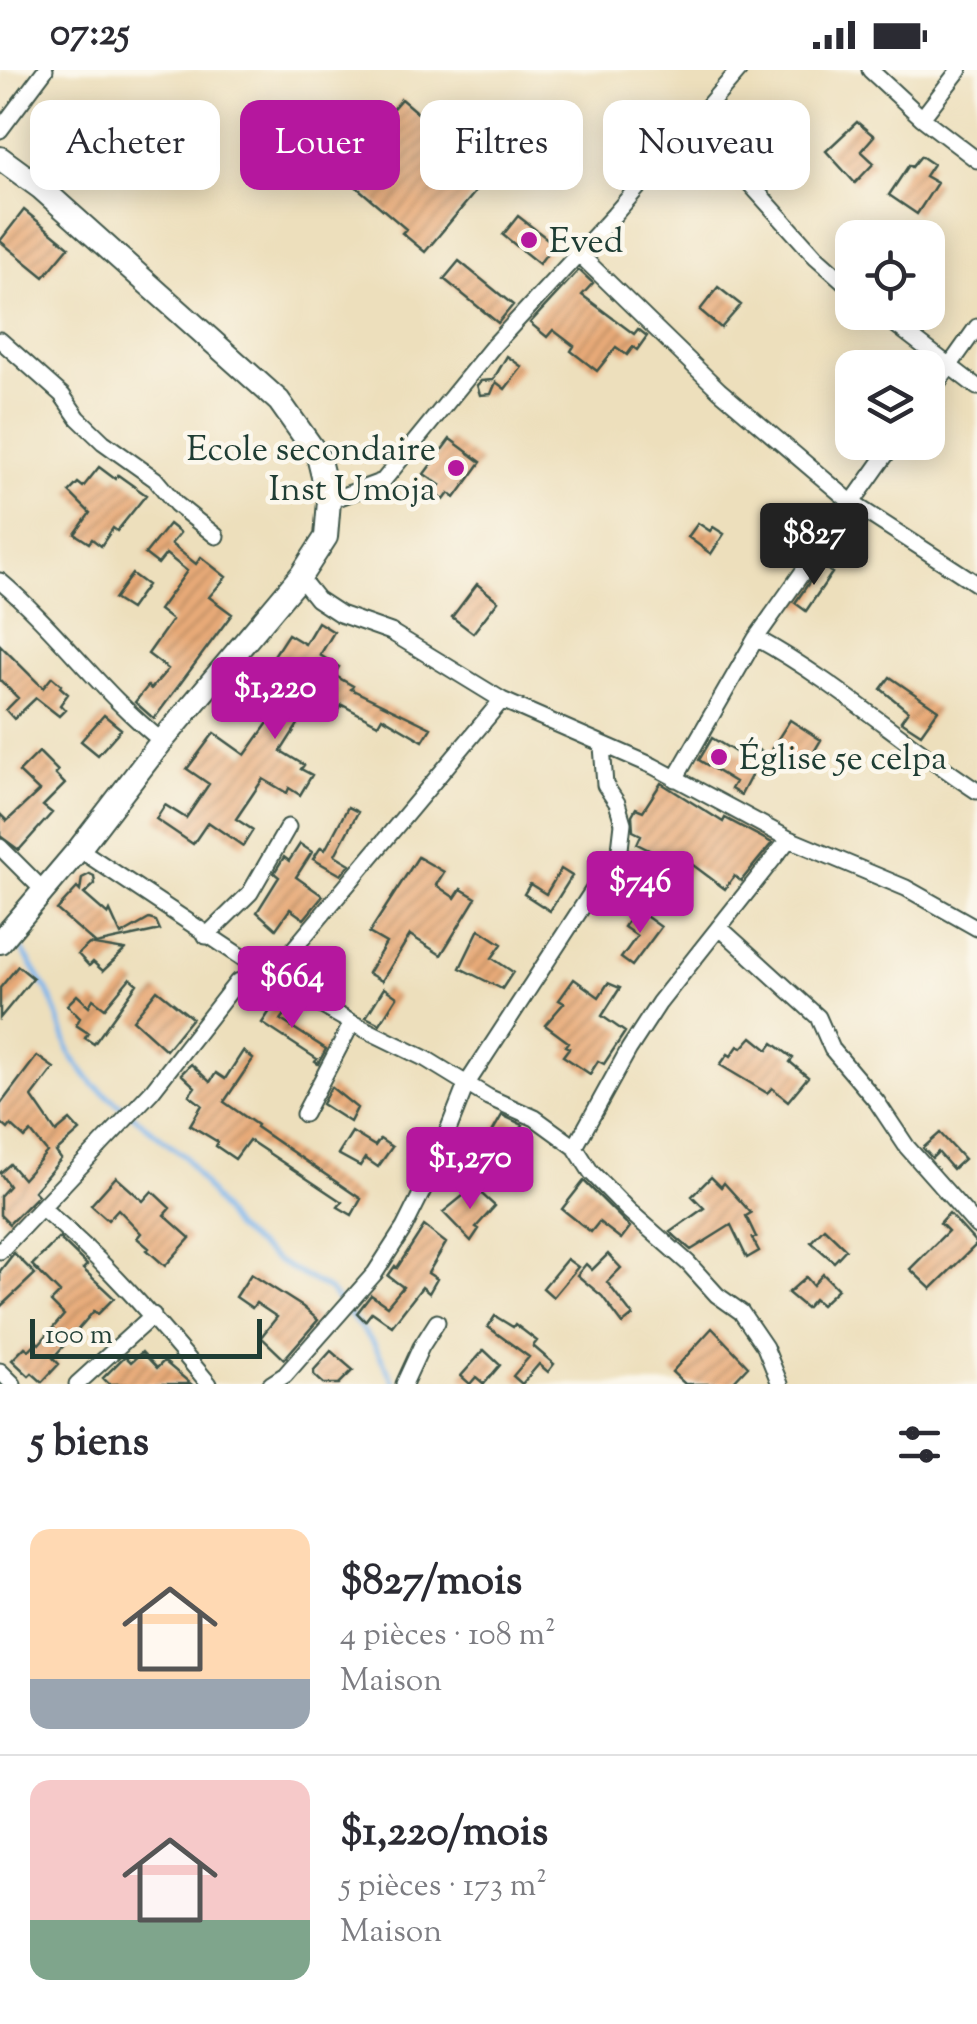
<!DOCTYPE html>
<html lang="fr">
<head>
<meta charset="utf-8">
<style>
	body { margin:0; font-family:"Sorts Mill Goudy",serif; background:#f7f7f7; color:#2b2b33; height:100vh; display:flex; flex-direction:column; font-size:38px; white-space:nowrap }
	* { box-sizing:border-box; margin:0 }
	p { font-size:32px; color:#7c7c81 }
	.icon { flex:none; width:55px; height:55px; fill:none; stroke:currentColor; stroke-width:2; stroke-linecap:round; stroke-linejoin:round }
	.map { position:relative; height:1314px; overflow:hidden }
	.panel { display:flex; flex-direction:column; background:#fff; flex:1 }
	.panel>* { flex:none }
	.hud { position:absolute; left:30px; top:30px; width:918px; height:90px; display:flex; gap:20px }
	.buttons { position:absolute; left:835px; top:150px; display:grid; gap:20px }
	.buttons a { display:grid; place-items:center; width:110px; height:110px; border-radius:20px; background:#fff; box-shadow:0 5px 25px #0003; font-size:50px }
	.scale { position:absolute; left:30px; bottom:25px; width:232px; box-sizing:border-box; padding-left:10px; border:5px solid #1f3d34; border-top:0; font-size:28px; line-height:35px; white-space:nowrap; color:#1f3d34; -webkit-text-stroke:8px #fbf7ec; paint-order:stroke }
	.price { position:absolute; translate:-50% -85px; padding:0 22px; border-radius:10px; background:#b5179e; color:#fff; font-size:32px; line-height:65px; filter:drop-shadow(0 2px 5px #0008) }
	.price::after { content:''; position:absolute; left:50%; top:60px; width:30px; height:22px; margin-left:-15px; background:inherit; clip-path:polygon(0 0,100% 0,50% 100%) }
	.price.active { background:#222; color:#fff }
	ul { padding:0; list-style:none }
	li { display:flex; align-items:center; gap:30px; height:250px; padding:0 30px }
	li+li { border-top:2px solid #e1e1e2 }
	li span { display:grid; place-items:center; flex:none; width:280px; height:200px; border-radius:20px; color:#555 }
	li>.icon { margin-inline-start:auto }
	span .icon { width:120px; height:120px; fill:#fffc; stroke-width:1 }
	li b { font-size:42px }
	h2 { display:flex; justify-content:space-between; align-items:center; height:120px; padding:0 30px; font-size:42px }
	.tag { padding:0 35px; border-radius:20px; background:#fff; box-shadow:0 5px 25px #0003; font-size:35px; line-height:90px }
	.tag.active { background:#b5179e; color:#fff }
	.status { display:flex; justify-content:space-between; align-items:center; height:70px; padding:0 50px; background:#fff; direction:ltr }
	.status svg { height:28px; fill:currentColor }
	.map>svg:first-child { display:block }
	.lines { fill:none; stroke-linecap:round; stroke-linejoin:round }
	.stream { stroke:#7cb5ec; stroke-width:5 }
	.building { fill:url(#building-hatch) }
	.street-casing { stroke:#3e5548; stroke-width:19 }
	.secondary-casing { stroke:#3e5548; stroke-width:26 }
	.street { stroke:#fff; stroke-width:15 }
	.secondary { stroke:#fff; stroke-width:22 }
	.poi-dot { fill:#b5179e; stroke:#fbf7ec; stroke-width:4 }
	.labels { text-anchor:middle; stroke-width:9; stroke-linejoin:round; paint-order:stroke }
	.poi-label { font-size:35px; fill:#1f3d34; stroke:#fbf7ec; text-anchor:start }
</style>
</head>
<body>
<div class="status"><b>07:25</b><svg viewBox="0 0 49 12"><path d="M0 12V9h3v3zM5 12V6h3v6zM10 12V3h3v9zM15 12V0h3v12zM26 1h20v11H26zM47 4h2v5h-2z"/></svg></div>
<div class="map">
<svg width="977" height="1314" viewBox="0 0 977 1314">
	<defs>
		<pattern id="building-hatch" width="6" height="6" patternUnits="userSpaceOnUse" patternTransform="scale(2.5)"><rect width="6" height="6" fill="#e8aa78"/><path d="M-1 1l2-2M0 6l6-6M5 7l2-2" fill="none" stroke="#bb8c63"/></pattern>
	</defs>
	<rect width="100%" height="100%" fill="#fbf7ec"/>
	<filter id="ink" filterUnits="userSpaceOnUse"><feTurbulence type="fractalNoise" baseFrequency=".01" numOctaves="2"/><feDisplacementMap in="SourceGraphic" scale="20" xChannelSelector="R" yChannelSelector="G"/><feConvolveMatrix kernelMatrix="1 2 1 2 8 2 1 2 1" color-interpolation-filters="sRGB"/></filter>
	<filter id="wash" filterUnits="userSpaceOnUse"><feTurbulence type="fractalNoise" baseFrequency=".0048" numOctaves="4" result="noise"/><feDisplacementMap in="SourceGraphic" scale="40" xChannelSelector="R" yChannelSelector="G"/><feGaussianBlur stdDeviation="2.25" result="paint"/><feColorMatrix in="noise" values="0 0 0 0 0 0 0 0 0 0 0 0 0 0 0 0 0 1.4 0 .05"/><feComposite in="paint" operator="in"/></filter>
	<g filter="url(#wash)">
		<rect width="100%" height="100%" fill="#eddfbc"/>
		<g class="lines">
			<path class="stream" d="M14,866L51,927L71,986L93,1014L185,1087L234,1158L277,1191L329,1220L374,1274L395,1314"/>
		</g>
		<g id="blocks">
			<path class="building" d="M401,29L454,74L451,78L487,108L425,182L402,163L406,159L339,102Z
				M857,52L874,66L861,81L874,93L855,113L826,81Z
				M921,86L933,94L925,106L937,113L917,144L889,125L909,95L912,97Z
				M24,140L69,177L44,207L0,171Z
				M518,146L554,174L539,194L503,165Z
				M459,191L513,235L498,253L444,209Z
				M579,200L593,213L582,225L634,264L638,259L647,266L637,280L633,277L627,285L616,277L597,301L571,281L574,276L553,260L547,267L530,253Z
				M718,217L741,235L721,258L700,240Z
				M507,286L522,297L505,319L496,312L491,324L480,325L477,315L481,311L493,310Z
				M450,369L481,392L455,428L449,423L444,430L434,423L440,415L424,404Z
				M99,397L115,409L118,405L146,425L117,461L113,458L101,476L92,469L89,473L75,464L90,443L69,422L78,413L83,417Z
				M698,453L710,461L713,457L724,464L711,484L688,467Z
				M169,454L180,463L171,474L196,494L201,487L226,507L209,527L232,544L154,649L135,632L148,616L151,619L168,599L148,584L172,550L159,540L187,501L166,484L158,494L145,484Z
				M821,495L832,503L806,541L795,533Z
				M132,504L147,515L130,539L114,529Z
				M477,514L498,531L473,563L452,547Z
				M318,552L334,562L320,585L339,597L334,605L353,616L351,619L431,658L423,671L382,647L378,654L342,635L333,650L314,639L306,651L302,648L281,681L304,695L301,699L312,705L300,725L289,718L287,723L263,709L236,749L253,760L243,776L208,752L193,774L156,749L165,735L186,748L209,714L187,699L214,663L245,685L290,622L285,619L294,604L271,590L288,564L305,574Z
				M0,575L43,618L52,607L61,615L60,617L68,624L60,635L65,640L59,646L36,628L14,649L6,640L18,628L0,610Z
				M890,607L938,640L921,664L901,651L908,641L881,619Z
				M104,645L121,659L98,685L81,671Z
				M790,650L821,670L805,697L772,678Z
				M712,668L742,686L749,674L763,683L741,725L731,719L735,712L699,690Z
				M39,682L58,701L55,704L65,714L43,736L52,743L19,780L0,766V744L7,751L39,721L19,702Z
				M661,713L723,752L725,748L772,773L741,811L734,806L725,819L693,795L679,819L652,803L655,798L646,792L653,782L637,774L641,765L633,761L632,745L636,738L643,741Z
				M348,737L358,742L335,785L350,794L341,805L313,789L321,777L325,780Z
				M300,774L312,782L296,807L323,826L304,849L290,839L276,859L257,842L279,807L274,803L284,787L289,791Z
				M418,787L444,802L436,815L455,828L461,819L476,828L441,885L410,865L382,911L368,903L386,873L369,863Z
				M561,799L572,806L550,841L524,824L530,814L546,824Z
				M90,804L94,806L95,814L84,824L108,845L110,841L121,865L149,849L156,851L160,860L96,874L57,840L77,818L80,821L82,808Z
				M636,839L661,857L632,896L621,888L637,866L624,857Z
				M479,859L502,874L492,888L513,902L502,919L460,898Z
				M89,874L125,880L103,901L93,892L89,896L78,884Z
				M18,896L33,908L0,948V918Z
				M130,908L137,914L94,974L85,968L88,963L76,955L80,948L67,935L77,925L89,936L93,929L105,938Z
				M574,909L599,927L608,913L620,918L602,946L625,962L604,994L598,991L590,1004L563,986L569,978L565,976L568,972L545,955L564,933L559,930Z
				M384,918L397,927L380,954L366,947Z
				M157,920L192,948L166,980L133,950Z
				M278,929L290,938L281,950L326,979L318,994L315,992L317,989L262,953Z
				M752,967L768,980L773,973L793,988L790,992L808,1007L788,1031L772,1018L767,1023L720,995L728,984L731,986L738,976L742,978Z
				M243,981L253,989L224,1032L257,1055L256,1057L361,1129L352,1145L338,1137L342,1132L249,1070L235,1089L216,1076L218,1072L190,1055L202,1035L189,1025L195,1017L181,1004L191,994L210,1012L216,1003L225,1009Z
				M37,986L54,998L32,1027L56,1062L70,1050L80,1061L56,1082L61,1089L34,1121L38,1125L9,1154L0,1145V1126L9,1116L0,1103L10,1094L23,1109L47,1082L31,1062L25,1068L11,1055L8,1059L0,1052V1035Z
				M331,1017L357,1038L350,1052L322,1034Z
				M502,1045L523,1055L519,1062L524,1065L508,1090L498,1084L505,1072L491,1064Z
				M352,1062L375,1076L380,1069L392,1077L378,1097L365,1088L360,1096L338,1084Z
				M940,1063L964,1089L953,1099L938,1082L932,1088L923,1078Z
				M116,1107L143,1131L152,1121L170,1138L164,1145L190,1168L165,1196L147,1180L149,1178L137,1168L141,1163L118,1139L108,1150L91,1135Z
				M711,1107L721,1117L724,1113L751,1143L746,1146L756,1167L752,1168L759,1181L747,1188L731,1155L691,1180L670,1162L704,1138L692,1126Z
				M584,1111L630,1157L621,1169L599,1152L591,1162L562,1139Z
				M474,1117L495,1136L476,1157L479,1159L471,1171L443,1142Z
				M949,1143L977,1174L931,1219L910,1199L948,1161L940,1153Z
				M424,1156L446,1173L428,1203L437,1209L429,1223L422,1217L392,1256L372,1242L365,1251L357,1243L371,1225L387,1236L403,1217L388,1206L395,1196L397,1198Z
				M824,1158L846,1179L834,1192L811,1172Z
				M59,1168L87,1195L83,1199L114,1228L98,1244L94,1241L53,1288L59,1294L42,1312L32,1303L29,1306L12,1290L25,1277L29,1280L37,1272L39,1274L64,1245L51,1232L60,1223L32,1195Z
				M14,1183L35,1204L0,1237V1201Z
				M608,1184L621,1198L607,1212L633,1246L623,1254L602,1226L577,1205L586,1194L592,1200Z
				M567,1189L578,1197L553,1227L543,1218Z
				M251,1204L303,1237L318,1250L284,1289L261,1267L277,1247L256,1233L252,1238L236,1227Z
				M823,1204L838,1219L821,1235L814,1229L806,1238L788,1223L806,1207L813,1215Z
				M495,1246L513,1257L515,1254L537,1271L533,1276L554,1294L548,1302L539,1294L522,1314L513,1306L529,1287L488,1257Z
				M712,1258L748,1296L731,1314H685L672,1302Z
				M484,1280L500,1295L484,1314L476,1307L470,1314L461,1306Z
				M331,1281L353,1300L339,1314H324L314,1305V1300Z
				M142,1282L157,1298L164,1291L191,1314H109L103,1308L125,1286L131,1292Z"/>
		</g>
	</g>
	<g filter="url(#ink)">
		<use href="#blocks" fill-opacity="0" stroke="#3e5548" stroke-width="2.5"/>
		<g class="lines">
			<g class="street-casing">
				<path id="street" d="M870,0L922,48L977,90
					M922,48L959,0
					M695,53L816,187L852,219
					M0,60L45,0
					M577,182L719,320L852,433L977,514
					M879,242L977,317
					M0,270L62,325L78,348L103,372L155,409L176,434L216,466
					M928,326L977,257
					M329,431L383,411L494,275L614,145L739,0
					M302,504L305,514L317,529L340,544L391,562L502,630L653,696L789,769L906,818L977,858
					M0,511C58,560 102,624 162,671
					M756,568C835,611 902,672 977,721
					M675,709L756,568L895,372
					M0,777L44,821
					M79,779L267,904L352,953L426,989L488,1027L535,1048L575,1077L591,1102L629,1141L688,1193L717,1225L741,1242L765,1277L780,1314
					M719,857L818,947L832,979L877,1032L907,1077L977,1156
					M206,866L250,823L288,757
					M304,1044L352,953
					M575,1077L629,979L659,933L789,769
					M42,1138C105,1191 157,1251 209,1314
					M0,1181L152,1021L237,912L267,904L286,888L502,630
					M0,1301L13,1314
					M77,1314L153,1245
					M271,1314L285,1305L375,1203L404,1158L430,1106L466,1015L620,779L623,753L617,733L605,715L602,676
					M404,1314L421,1277L437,1252"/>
			</g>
			<g class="secondary-casing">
				<path id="secondary" d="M0,88L41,118L279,331L318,386L329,431L326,467L302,504L162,671L79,779L0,872"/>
			</g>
			<use href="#street" class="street"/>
			<use href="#secondary" class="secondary"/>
		</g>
	</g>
	<g class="poi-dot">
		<circle cx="529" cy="170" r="10"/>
		<circle cx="456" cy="398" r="10"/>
		<circle cx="719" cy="687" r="10"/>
	</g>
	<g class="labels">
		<g class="poi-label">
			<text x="549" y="182">Eved</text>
			<text x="436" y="390" text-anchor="end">Ecole secondaire<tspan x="436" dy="40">Inst Umoja</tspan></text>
			<text x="739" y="699">Église 5e celpa</text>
		</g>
	</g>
</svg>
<div class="buttons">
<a><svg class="icon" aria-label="locate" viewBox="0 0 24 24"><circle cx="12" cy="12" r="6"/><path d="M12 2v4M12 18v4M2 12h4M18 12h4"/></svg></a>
<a><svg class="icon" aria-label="layers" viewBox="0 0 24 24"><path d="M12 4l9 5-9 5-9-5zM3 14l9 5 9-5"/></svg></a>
</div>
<div class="scale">100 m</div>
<b class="price active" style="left:814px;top:518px">$827</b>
<b class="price" style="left:275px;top:672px">$1,220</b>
<b class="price" style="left:640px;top:866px">$746</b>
<b class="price" style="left:292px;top:961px">$664</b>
<b class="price" style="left:470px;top:1142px">$1,270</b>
<div class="hud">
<a class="tag">Acheter</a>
<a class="tag active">Louer</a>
<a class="tag">Filtres</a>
<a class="tag">Nouveau</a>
</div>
</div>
<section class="panel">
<h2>5 biens<svg class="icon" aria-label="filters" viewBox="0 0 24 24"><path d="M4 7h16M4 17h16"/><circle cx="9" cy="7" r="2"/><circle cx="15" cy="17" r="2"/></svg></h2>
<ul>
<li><span style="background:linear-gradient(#ffd9b3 75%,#9aa5b1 0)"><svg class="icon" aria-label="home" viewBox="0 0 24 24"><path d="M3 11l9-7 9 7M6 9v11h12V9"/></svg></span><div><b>$827/mois</b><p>4 pièces · 108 m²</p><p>Maison</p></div></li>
<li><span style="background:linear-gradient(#f6c9c9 70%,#7fa58c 0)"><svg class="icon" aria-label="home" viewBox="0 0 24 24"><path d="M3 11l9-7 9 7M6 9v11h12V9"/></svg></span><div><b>$1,220/mois</b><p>5 pièces · 173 m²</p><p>Maison</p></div></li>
</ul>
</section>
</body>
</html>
